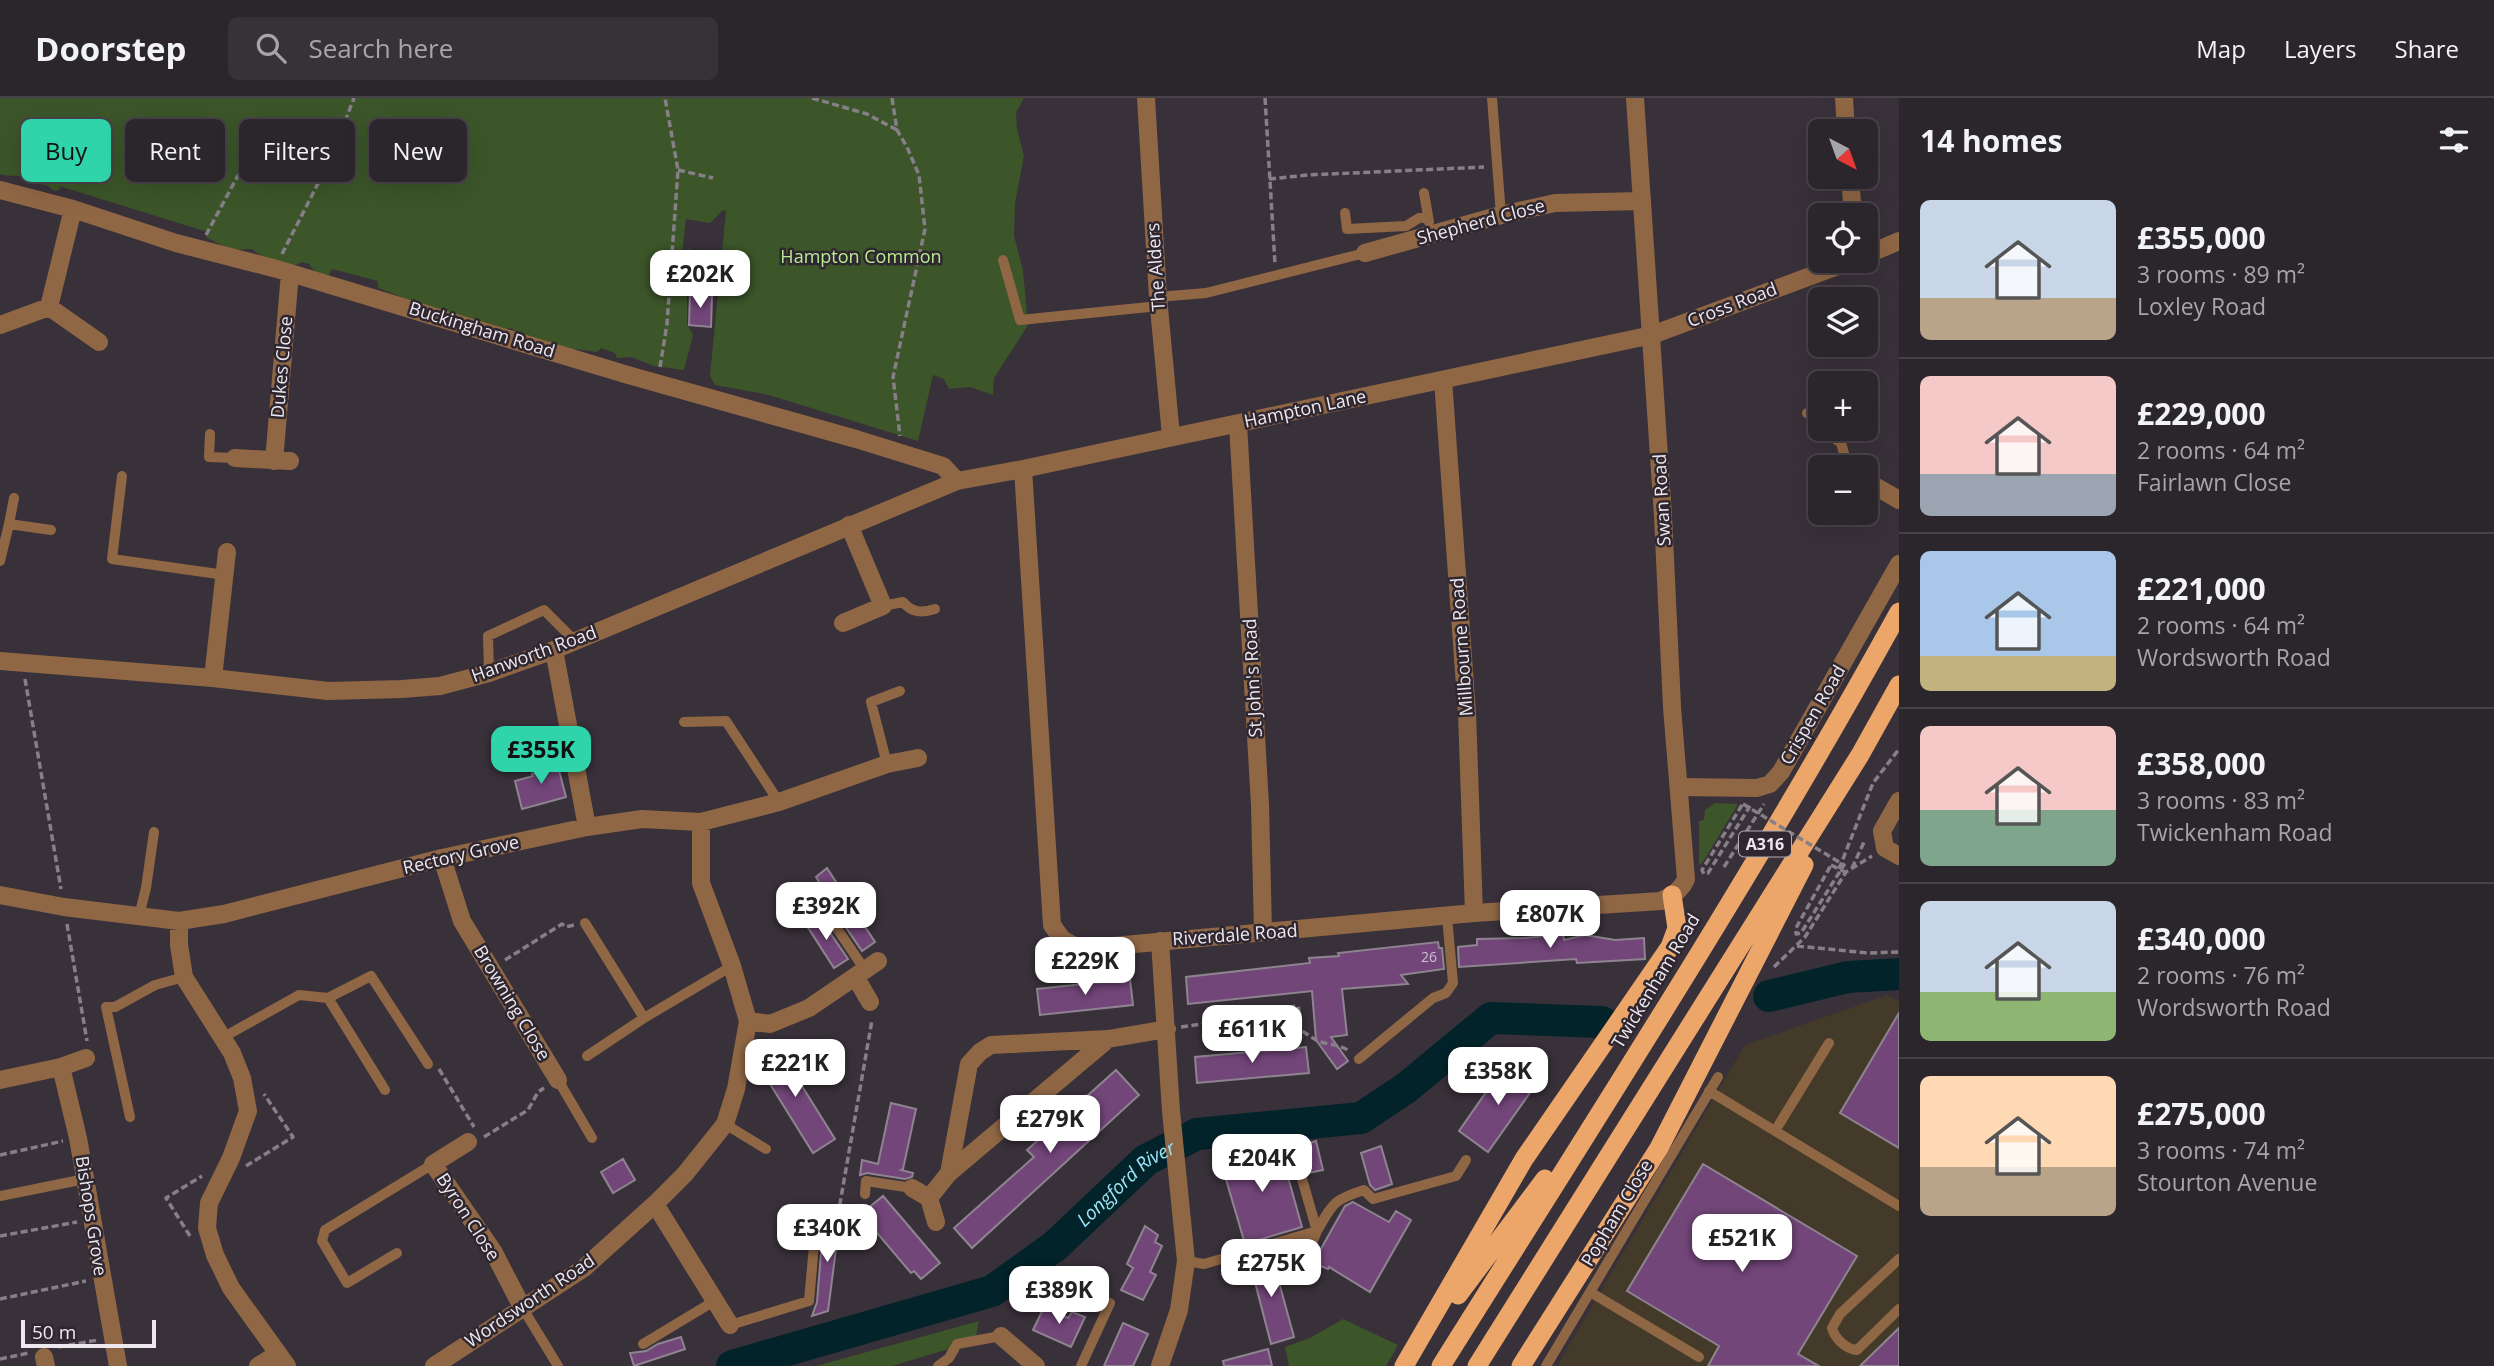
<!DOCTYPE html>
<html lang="en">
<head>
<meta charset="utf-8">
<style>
	body { margin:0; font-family:"Open Sans",sans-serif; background:#373138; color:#f1f3f6; height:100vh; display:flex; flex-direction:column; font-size:26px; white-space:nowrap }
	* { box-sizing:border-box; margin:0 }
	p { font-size:23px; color:#a6a5a9 }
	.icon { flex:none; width:38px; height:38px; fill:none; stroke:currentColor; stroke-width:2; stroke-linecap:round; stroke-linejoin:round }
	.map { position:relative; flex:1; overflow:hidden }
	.side { display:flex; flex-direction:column; background:#2b252c; width:595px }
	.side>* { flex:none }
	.guide { position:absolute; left:21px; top:21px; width:665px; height:63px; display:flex; gap:14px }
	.needle { width:46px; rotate:139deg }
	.fabs { position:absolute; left:1808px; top:21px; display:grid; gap:14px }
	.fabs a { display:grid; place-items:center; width:70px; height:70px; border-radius:10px; background:#2b252c; box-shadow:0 7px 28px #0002,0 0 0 2px #474248; font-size:35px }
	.scale { position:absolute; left:21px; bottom:18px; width:135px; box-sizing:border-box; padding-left:7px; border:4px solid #ede7ee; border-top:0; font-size:19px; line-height:24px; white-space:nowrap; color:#ede7ee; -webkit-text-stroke:5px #2f2730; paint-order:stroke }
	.price { position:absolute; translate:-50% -60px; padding:0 16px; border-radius:14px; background:#fff; color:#222; font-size:23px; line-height:46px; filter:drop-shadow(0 2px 4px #0008) }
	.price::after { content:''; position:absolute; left:50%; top:42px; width:21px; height:16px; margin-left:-10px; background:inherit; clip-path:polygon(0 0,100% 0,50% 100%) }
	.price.on { background:#2fd4aa; color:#111 }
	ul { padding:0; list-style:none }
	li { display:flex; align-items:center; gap:21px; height:175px; padding:0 21px }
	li+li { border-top:2px solid #474248 }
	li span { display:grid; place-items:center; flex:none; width:196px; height:140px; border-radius:10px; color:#555 }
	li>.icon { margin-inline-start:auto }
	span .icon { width:84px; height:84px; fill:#fffc; stroke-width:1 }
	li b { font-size:30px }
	h2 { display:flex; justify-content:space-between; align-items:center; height:84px; padding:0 21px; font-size:30px }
	.pill { padding:0 24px; border-radius:10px; background:#2b252c; box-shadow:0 7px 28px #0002,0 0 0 2px #474248; font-size:24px; line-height:63px }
	.pill.on { background:#2fd4aa; color:#111 }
	header { display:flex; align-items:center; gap:42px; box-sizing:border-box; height:98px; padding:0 35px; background:#2b252c; border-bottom:2px solid #474248 }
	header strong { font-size:33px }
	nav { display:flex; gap:38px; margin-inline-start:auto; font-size:24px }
	.search { width:490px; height:63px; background:#373138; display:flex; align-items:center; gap:18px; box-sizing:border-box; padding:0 24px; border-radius:10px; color:#a6a5a9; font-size:26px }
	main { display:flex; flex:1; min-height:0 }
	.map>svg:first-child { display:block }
	.industrial { fill:#443a2a }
	.green { fill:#3c5529 }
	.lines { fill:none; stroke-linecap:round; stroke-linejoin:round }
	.river { stroke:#02232a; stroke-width:32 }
	.building { fill:#73467a; stroke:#8e8490; stroke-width:2 }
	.path { stroke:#867f87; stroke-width:3.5; stroke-dasharray:7 3.5; stroke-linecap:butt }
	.service { stroke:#906745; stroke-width:10 }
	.minor { stroke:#906745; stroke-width:18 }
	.tertiary { stroke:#906745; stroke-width:18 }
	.trunk { stroke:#eda669; stroke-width:19 }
	.path-bridge { stroke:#867f87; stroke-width:3.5; stroke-dasharray:7 3.5; stroke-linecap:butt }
	.labels { text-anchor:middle; stroke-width:5; stroke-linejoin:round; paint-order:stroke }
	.number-label { font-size:14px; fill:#cebfd1 }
	.shield { fill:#2f2730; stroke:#b4adb5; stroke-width:2 }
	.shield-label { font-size:16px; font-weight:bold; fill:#ede7ee }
	.street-label { font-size:18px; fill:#ede7ee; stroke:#2f2730 }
	.park-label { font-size:18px; fill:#b7ea91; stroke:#2f2730 }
	.water-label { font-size:19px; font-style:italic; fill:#9ae4f6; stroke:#2f2730 }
</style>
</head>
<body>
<header>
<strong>Doorstep</strong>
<div class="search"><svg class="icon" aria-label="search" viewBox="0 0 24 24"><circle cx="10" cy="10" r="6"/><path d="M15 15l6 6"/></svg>Search here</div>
<nav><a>Map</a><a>Layers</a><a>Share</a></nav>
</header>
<main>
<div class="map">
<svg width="1899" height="1268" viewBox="0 0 1899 1268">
	<rect width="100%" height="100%" fill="#39313a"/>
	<path class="industrial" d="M1887,897L1899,904V1268H1557L1745,947Z"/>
	<path class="green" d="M0,0H1024L1016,14L1017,31L1024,58L1015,105L1014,138L1023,172L1028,227L994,280L993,297L970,289L949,291L944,281L933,277L918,343L769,297L715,287L710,278L726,113L723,112L710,125L686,121L681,165L690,149L695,173L687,193V226L693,237L684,272L654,268L631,259L617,260L615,255L601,250L597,254L576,251L561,256L539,250L511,230L491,234L378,190V183L332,171L329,177L315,174L309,166L302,164L291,169L271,166L252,151L231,152L206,139L209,134L201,132L59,88L61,91L54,93L47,87C35,86 35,83 24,79C18,77 9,79 0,76Z
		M1715,705L1738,706L1703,764L1699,767V723L1704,722L1705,712Z
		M1343,1221L1398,1247L1386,1268H1289L1285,1249L1310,1240Z
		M979,1223L975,1243L892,1268H816Z"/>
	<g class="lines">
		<g class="river">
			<path d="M1769,898L1848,879L1899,876"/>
			<path id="s1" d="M732,1268L992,1193L1055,1148L1146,1062L1197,1036L1361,1020L1406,990L1491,920L1602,924"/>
		</g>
	</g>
	<path class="building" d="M690,194L712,197L711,229L689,227Z
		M556,661L566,699L522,711L515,683L533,678L532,676L543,673L541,665Z
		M827,770L875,844L862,853L832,809L834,808L816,779Z
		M818,817L848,861L834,870L805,825Z
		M1563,836L1564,842L1585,837L1615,842L1644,840L1645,861L1577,865L1576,861L1459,869L1458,849L1477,847V841L1525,840Z
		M1438,844L1439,850H1442L1444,871L1401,877L1408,886L1342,891L1347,937L1331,939L1348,963L1337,971L1316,942L1312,893L1188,906L1186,879L1310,865L1309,860L1339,858L1338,855Z
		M1130,881L1133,907L1040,917L1037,891Z
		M1899,915V1050L1840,1015Z
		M777,948L835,1041L813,1055L755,962Z
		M1306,949L1309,975L1197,985L1195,959Z
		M1507,964L1537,985L1488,1054L1459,1033Z
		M1116,972L1139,997L972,1150L954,1130L1034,1059L1027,1052Z
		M891,1005L916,1011L903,1071L901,1072L913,1075L912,1079L905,1081L867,1075L860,1077L862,1062L878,1066Z
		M1316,1043L1323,1072L1308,1075L1300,1048Z
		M1381,1048L1392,1086L1375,1092L1370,1087L1361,1055Z
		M1280,1051L1281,1053L1286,1051L1293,1078L1288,1079L1302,1129L1245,1146L1220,1061L1243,1055L1245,1062Z
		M623,1061L635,1082L613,1095L601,1074Z
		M1703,1066L1857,1158L1798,1256L1819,1268H1708L1719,1248L1627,1193Z
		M883,1098L940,1165L921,1181L914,1173L911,1175L861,1116Z
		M1353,1104L1389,1124L1396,1113L1411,1122L1370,1194L1329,1169L1328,1171L1313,1165L1345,1108Z
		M824,1119L840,1120L828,1213L812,1218L817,1204Z
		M1145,1128L1158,1137L1155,1144L1162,1148L1150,1174L1156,1177L1143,1202L1121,1192L1133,1170L1127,1166Z
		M1271,1155L1294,1239L1271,1246L1249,1161Z
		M1044,1209L1068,1220L1072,1214L1085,1219L1071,1249L1033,1232Z
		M1123,1225L1148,1236L1133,1268H1104Z
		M1899,1230V1268H1860Z
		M681,1239L685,1251L634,1268L630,1255L646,1253L658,1246Z
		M1268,1251L1272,1268H1224L1223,1263Z"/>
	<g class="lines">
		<path class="path" d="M812,0L867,16L897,32
			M892,0L897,32L907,49L919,77L925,131L893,279L900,338
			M1265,0L1275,166
			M678,72L713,80
			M1269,81L1308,77L1484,69
			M206,137L257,42
			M282,156L330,62L354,0
			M660,269L667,226L678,72L665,0
			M25,581L61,791
			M1742,707L1702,772L1704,776L1708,775L1750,708
			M1831,767L1845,774
			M1724,769L1764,706
			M1852,770L1865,742
			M1839,771L1873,685L1899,651
			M67,826L87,943
			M1797,848L1868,855L1899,854
			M505,862L562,826L566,829L574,827
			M1774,869L1805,839L1846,774L1872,758
			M1205,920L1298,908L1300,918L1297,930
			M1181,929L1228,922
			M1213,936C1235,922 1263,918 1289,926C1299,929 1308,938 1318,943C1328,947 1339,946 1349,953
			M439,971L474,1029
			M484,1039L528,1012L538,994L544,990
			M0,1057L63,1043
			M246,1068L293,1039L264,996
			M827,1117H838L872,922
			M0,1138L77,1124
			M190,1138L166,1100L202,1078
			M0,1201L86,1183
			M58,1249L98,1242
			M0,1261L29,1255"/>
		<path class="service" d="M1492,0L1501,117
			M1424,95L1429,124
			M1345,115L1347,131L1406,128L1419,120H1427
			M1003,162L1020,222L1159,208
			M1158,199L1206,195L1365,155
			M1807,315L1820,322
			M1822,331L1841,345L1848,369
			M210,336L209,359L235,360
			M122,378L112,461L225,477
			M9,426L14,400
			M0,463L9,426L51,432
			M883,508L903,504C912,515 922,515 935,511
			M489,575L488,538L544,512L575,543
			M684,624L726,623L779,704
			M887,666L871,604L900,593
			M813,795L865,872
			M139,818L146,790L154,734
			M585,825L644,920
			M328,900L385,992
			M222,940L299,897L328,900L371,878L428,966
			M587,958L644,920L732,868
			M1359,961L1433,900L1446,895L1453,885L1447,819
			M558,982L592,1040
			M1709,993L1899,1108
			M130,1019L106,909H115L155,887L184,879
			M725,1026L766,1051
			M1775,1033L1829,945
			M1294,1053L1317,1133L1309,1153
			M865,1096L866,1083L912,1090
			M0,1098L85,1081
			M397,1155L347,1185L322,1143L325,1132L433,1066
			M1899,1161L1840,1216L1832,1230C1835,1241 1846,1251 1857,1252L1899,1211
			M1186,1163L1204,1166L1317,1133C1333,1105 1333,1102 1364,1092L1373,1101L1456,1078L1466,1062
			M1590,1194L1699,1259
			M522,1209L558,1268
			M730,1227L809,1203L816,1125
			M643,1246L716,1202
			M938,1268L949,1260L957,1246L1001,1238
			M1081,1268L1110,1205
			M1546,1268L1718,979"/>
		<path class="minor" d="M1146,0L1158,199L1171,338
			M1844,0L1846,33
			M1850,79L1853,117
			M0,92L73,111L176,145L277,171L628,277L856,341L943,368L957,383
			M73,111L49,209L99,244
			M1365,155L1501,117L1555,105L1642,103
			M1866,157L1899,143
			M0,227L49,209
			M1652,237L1851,163
			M1443,282L1467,615L1474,815
			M1238,326L1260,707L1263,834
			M235,360L290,363
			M274,363L290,175
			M1866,383L1899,402
			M843,525L883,508L849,427
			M554,552L587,729
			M213,580L227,454
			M1680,689L1757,690L1770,686L1781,674L1899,466
			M1899,703L1882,733L1885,750L1899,758
			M442,760L462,823L558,982
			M0,797L64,809L179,823L224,816L442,760L587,729L642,721L701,724L779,704L887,666L918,660
			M179,823V847L184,879L232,955L242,980L248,1013L231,1060L209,1105L207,1130L215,1157L231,1190L287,1268
			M1160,843L1171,1013L1186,1163L1179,1212L1160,1268
			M856,880L870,904
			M748,923L770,926L809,910L878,863
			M61,969L78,1040L118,1268
			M0,982L61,969L86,960
			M468,1044L433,1066L493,1153L522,1209
			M949,1075L1108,941L1167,931
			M912,1090L929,1100
			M655,1106L730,1227
			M936,1124L929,1100L949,1075L969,966L980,954L991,947L1108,941
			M1001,1238L1036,1268
			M44,1259L46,1268
			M258,1268L277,1256
			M434,1268L584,1170L655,1106L685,1076L725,1026L736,991L748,923L732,868L701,785V724"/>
		<path class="tertiary" d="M1023,371L1052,827L1062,841L1080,851L1474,815L1661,803C1672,797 1681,793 1686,781L1672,609L1663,418L1635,0
			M0,563L213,580L328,593L402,591L440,588L489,575L554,552L957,383L1023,371L1652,237"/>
		<path class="trunk" d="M1458,1197L1545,1081
			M1404,1268L1524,1061L1670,849L1677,830L1672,797
			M1441,1268C1597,1019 1757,772 1899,514
			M1477,1268L1860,657L1899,587
			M1521,1268L1659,1050L1804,767"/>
		<path class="path-bridge" d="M1743,706L1844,767L1801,835L1796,836V830L1831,767"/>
	</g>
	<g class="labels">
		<g class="number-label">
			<text x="1429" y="864">26</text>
		</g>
		<rect class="shield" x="1739" y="733.5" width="52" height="25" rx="5"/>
		<g class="shield-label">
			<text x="1765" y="752">A316</text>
		</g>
		<g class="street-label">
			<text transform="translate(1481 124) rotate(-15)" y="6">Shepherd Close</text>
			<text transform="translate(1156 169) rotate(-94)" y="6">The Alders</text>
			<text transform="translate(1732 207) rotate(-21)" y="6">Cross Road</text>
			<text transform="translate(482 232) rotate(17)" y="6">Buckingham Road</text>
			<text transform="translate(282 269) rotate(-85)" y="6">Dukes Close</text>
			<text transform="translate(1305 311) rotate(-12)" y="6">Hampton Lane</text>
			<text transform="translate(1662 402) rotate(-93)" y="6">Swan Road</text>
			<text transform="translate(1462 549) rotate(-94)" y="6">Millbourne Road</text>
			<text transform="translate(534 556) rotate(-20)" y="6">Hanworth Road</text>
			<text transform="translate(1253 580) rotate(-93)" y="6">St John's Road</text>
			<text transform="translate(1813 617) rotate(-60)" y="6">Crispen Road</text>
			<text transform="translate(461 757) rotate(-13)" y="6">Rectory Grove</text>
			<text transform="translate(1235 837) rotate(-4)" y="6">Riverdale Road</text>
			<text transform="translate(1656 883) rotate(-59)" y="6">Twickenham Road</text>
			<text transform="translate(512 905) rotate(59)" y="6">Browning Close</text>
			<text transform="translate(1617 1115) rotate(-59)" y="6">Popham Close</text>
			<text transform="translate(91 1118) rotate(81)" y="6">Bishops Grove</text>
			<text transform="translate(468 1119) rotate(57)" y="6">Byron Close</text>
			<text transform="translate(530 1203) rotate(-34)" y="6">Wordsworth Road</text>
		</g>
		<g class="park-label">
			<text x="861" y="165">Hampton Common</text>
		</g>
		<g class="water-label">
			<text dy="7" stroke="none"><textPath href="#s1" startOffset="443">Longford River</textPath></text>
		</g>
	</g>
</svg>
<div class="fabs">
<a><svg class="needle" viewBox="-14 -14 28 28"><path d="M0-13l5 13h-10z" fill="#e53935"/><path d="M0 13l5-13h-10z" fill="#a6a5a9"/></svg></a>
<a><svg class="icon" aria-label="locate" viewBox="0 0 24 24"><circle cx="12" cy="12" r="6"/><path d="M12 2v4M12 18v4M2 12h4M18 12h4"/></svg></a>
<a><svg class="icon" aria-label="layers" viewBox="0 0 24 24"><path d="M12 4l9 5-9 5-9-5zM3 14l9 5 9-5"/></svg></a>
<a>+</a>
<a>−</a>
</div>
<div class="scale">50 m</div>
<b class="price" style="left:700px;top:212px">£202K</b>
<b class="price on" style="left:541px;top:688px">£355K</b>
<b class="price" style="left:826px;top:844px">£392K</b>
<b class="price" style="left:1550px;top:852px">£807K</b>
<b class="price" style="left:1085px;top:899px">£229K</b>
<b class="price" style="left:1252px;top:967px">£611K</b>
<b class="price" style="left:795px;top:1001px">£221K</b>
<b class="price" style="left:1498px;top:1009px">£358K</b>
<b class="price" style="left:1050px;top:1057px">£279K</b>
<b class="price" style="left:1262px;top:1096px">£204K</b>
<b class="price" style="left:827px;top:1166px">£340K</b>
<b class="price" style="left:1742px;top:1176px">£521K</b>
<b class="price" style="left:1271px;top:1201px">£275K</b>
<b class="price" style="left:1059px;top:1228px">£389K</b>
<div class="guide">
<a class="pill on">Buy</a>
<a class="pill">Rent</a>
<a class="pill">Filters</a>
<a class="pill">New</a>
</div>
</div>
<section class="side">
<h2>14 homes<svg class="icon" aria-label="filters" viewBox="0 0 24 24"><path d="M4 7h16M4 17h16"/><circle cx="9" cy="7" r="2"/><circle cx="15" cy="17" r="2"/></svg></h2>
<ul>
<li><span style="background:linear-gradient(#c9d6e8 70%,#b9a48a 0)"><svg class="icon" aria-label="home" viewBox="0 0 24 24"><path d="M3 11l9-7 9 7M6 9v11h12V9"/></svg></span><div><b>£355,000</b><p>3 rooms · 89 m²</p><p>Loxley Road</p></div></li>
<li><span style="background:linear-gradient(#f6c9c9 70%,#9aa5b1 0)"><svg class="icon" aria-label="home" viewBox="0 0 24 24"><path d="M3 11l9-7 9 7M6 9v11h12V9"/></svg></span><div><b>£229,000</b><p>2 rooms · 64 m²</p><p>Fairlawn Close</p></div></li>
<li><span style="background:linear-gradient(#a9c7e8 75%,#c2b280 0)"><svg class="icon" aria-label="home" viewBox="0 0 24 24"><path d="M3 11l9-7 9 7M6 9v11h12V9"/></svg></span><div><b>£221,000</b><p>2 rooms · 64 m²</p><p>Wordsworth Road</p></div></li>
<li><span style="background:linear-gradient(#f6c9c9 60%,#7fa58c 0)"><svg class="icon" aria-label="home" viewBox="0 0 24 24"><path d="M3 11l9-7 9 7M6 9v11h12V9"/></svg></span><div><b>£358,000</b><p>3 rooms · 83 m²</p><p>Twickenham Road</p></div></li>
<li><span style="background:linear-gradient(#c9d6e8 65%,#8fb573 0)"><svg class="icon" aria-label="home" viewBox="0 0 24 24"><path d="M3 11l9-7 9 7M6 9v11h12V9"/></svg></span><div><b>£340,000</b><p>2 rooms · 76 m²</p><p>Wordsworth Road</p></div></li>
<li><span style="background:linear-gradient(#ffd9b3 65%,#b9a48a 0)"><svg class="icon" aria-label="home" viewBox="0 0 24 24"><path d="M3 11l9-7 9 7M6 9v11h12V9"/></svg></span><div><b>£275,000</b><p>3 rooms · 74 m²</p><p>Stourton Avenue</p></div></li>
</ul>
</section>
</main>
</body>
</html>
